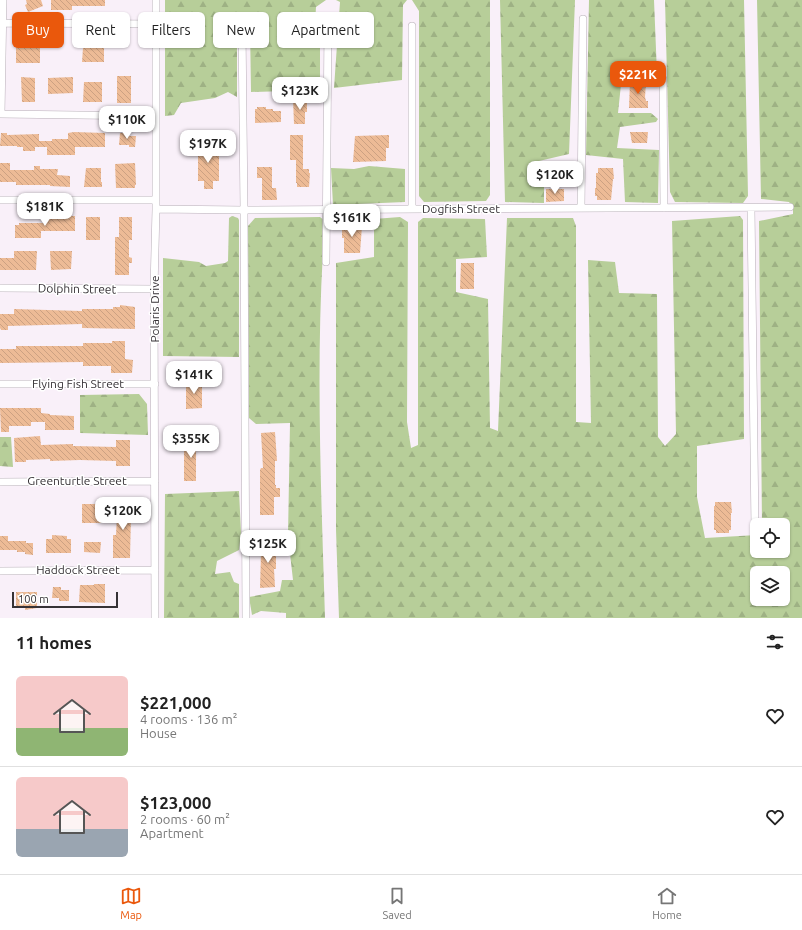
<!DOCTYPE html>
<html lang="en">
<head>
<meta charset="utf-8">
<style>
	body { margin:0; font-family:Ubuntu,sans-serif; background:#f6f6f6; color:#222; height:100vh; display:flex; flex-direction:column; font-size:15px; white-space:nowrap }
	* { box-sizing:border-box; margin:0 }
	p { font-size:13px; color:#767676 }
	.icon { flex:none; width:22px; height:22px; fill:none; stroke:currentColor; stroke-width:2; stroke-linecap:round; stroke-linejoin:round }
	.map { position:relative; height:618px; overflow:hidden }
	.panel { display:flex; flex-direction:column; background:#fff; flex:1 }
	.panel>* { flex:none }
	.hud { position:absolute; left:12px; top:12px; width:400px; height:36px; display:flex; gap:8px }
	.buttons { position:absolute; left:750px; top:518px; display:grid; gap:8px }
	.buttons a { display:grid; place-items:center; width:40px; height:40px; border-radius:6px; background:#fff; box-shadow:0 1px 3px #0004; font-size:20px }
	.scale { position:absolute; left:12px; bottom:10px; width:106px; box-sizing:border-box; padding-left:4px; border:2px solid #363236; border-top:0; font-size:11px; line-height:14px; white-space:nowrap; color:#363236; -webkit-text-stroke:3px #fff; paint-order:stroke }
	.price { position:absolute; translate:-50% -34px; padding:0 9px; border-radius:8px; background:#fff; color:#222; font-size:13px; line-height:26px; filter:drop-shadow(0 1px 2px #0008) }
	.price::after { content:''; position:absolute; left:50%; top:24px; width:12px; height:9px; margin-left:-6px; background:inherit; clip-path:polygon(0 0,100% 0,50% 100%) }
	.price.active { background:#ea580c; color:#fff }
	ul { padding:0; list-style:none }
	li { display:flex; align-items:center; gap:12px; height:100px; padding:0 16px }
	li+li { border-top:1px solid #e0e0e0 }
	li span { display:grid; place-items:center; flex:none; width:112px; height:80px; border-radius:6px; color:#555 }
	li>.icon { margin-inline-start:auto }
	span .icon { width:48px; height:48px; fill:#fffc; stroke-width:1 }
	li b { font-size:17px }
	h2 { display:flex; justify-content:space-between; align-items:center; height:48px; padding:0 16px; font-size:17px }
	.chip { padding:0 14px; border-radius:6px; background:#fff; box-shadow:0 1px 3px #0004; font-size:14px; line-height:36px }
	.chip.active { background:#ea580c; color:#fff }
	.tab-bar { display:flex; justify-content:space-around; align-items:center; height:56px; border-top:1px solid #e0e0e0; background:#fff; font-size:11px; color:#767676 }
	.tab-bar a { display:grid; justify-items:center; gap:2px }
	.tab-bar .active { color:#ea580c }
	.map>svg:first-child { display:block }
	.forest { fill:url(#forest-firs); fill-rule:evenodd }
	.building { fill:url(#building-back-hatch) }
	.lines { fill:none; stroke-linecap:round; stroke-linejoin:round }
	.minor-casing { stroke:#b8afb8; stroke-width:8 }
	.minor { stroke:#fff; stroke-width:7 }
	.labels { text-anchor:middle; stroke-width:3; stroke-linejoin:round; paint-order:stroke }
	.street-label { font-size:12px; fill:#363236; stroke:#fff }
</style>
</head>
<body>
<div class="map">
<svg width="802" height="618" viewBox="0 0 802 618">
	<defs>
		<pattern id="forest-firs" width="22" height="20" patternUnits="userSpaceOnUse"><rect width="22" height="20" fill="#b7ce99"/><path d="M5 1l3.5 6h-7zM16 11l3.5 6h-7z" fill="#9eb184"/></pattern>
		<pattern id="building-back-hatch" width="6" height="6" patternUnits="userSpaceOnUse"><rect width="6" height="6" fill="#edbb96"/><path d="M-1 5l2 2M0 0l6 6M5-1l2 2" fill="none" stroke="#cca182"/></pattern>
	</defs>
	<rect width="100%" height="100%" fill="#f9f0f9"/>
	<path class="forest" d="M165,0H326L316,7L315,24L320,31V90L251,92L250,27L244,18L237,26V97L228,92L215,98L181,103L174,115L165,116Z
		M336,0H407L403,5L402,80L334,88L340,2Z
		M412,0H490V195L486,201L424,202L419,196V11Z
		M500,0H575L569,154L539,161L535,183L544,184V203L505,202Z
		M589,0H654L657,74L622,75L618,113H651L658,119L656,122L620,127L617,148L659,150L658,203L625,202L623,159L586,155Z
		M665,0H744L748,196L743,203L675,202L670,192Z
		M757,0H802V618H339L336,530V263L374,257V219L400,217L408,222L407,422L411,448L418,445V222L423,218L485,219L487,257L456,259V292L488,299L490,428L498,431L507,218H573L576,226V422L591,423L588,260L615,262L619,293L657,294L658,437L665,446L676,434L672,221L740,216L743,220L744,439L697,446V497L705,538L757,535V551H783V525H762L759,221L793,214V208L789,202L761,199ZM757,573H783V599H757Z
		M369,166L405,169V202L333,205L331,168L354,169Z
		M232,216L238,218L239,220V357L163,356V258L199,262L206,266L225,263L228,261L229,218Z
		M320,217L325,221C315,353 321,486 325,618H286V613L261,611L252,615L249,597L280,591L282,580H293L288,536L290,423L256,424L249,418L248,226L255,218Z
		M139,394L147,404L148,435L80,433V395Z
		M0,437H11L13,467L0,466Z
		M239,491L241,532L239,550L217,561L215,574L230,572L234,582L239,584V618H164L165,494Z"/>
	<path class="building" d="M26,0H41L43,6L28,12L25,5L27,4Z
		M51,0H105V6H72V10H51Z
		M30,39H40V63H16V43H30Z
		M83,48H104V62H82Z
		M117,76H131V103H117Z
		M21,77L35,78V102H22Z
		M73,77V93L48,94V78Z
		M630,80H644V83H646L645,97L646,101H648V108H629Z
		M84,82H102V102H83Z
		M293,99H307V112H305V124H294Z
		M257,107H266V109H273V111H281V122L255,123V109H257Z
		M74,132L105,133V147H75V155H47V147H35V151H23V147H17V146H0L1,133H7V135L39,134V141H52V139H68V133Z
		M630,132H648L647,143H632Z
		M120,133H129V136H136L135,147H129V145H119Z
		M290,135H303V169H309V173H310L309,187H297V183H296V160H290Z
		M389,135V148H386V161L353,162L355,136Z
		M198,143H219V181H213V189H204V181H198Z
		M0,163H10V170H34V166H40V169H58L57,175L70,176V187L50,186V185H16V182H0Z
		M135,163L136,185H135V188H116L115,164Z
		M257,167H272V188H276L277,200H262V178H257Z
		M547,167H563V178H548Z
		M86,168H101V182H102V187H84Z
		M598,168H613L614,179H613L611,200H597V196H595V188H596V173H598Z
		M546,189H564V201L546,202Z
		M47,216H75V231H41V238H15V225H19V223H47Z
		M86,217H100V240H86Z
		M119,217H132V240H129V257L132,258V263H129V275H115V237H119Z
		M351,222H356V226H362L360,253H344V238H342V226H350Z
		M14,251H37L36,270H0V258H14Z
		M50,251H72L71,269L51,270Z
		M461,263H474V289H460Z
		M120,305L135,307V329L82,328V324L8,326V330H1L0,328V314H14V309L82,311V309H113V307H120Z
		M112,341H125V359L133,360L132,373H111V366H83V362L0,363V349H16V346H83V343H112Z
		M186,381L202,383V408L186,409Z
		M0,408H41V413L50,414V415L74,416V430H45V422H31V426H9V432H1Z
		M275,432L277,461H275V485H276V488H280V497H274V515H260V470L261,468H263L261,433Z
		M40,436L41,445L73,444V446L116,447V440H130V466H116V461L80,460L50,461V459L26,460V462H15L14,438Z
		M184,440H207L206,446H196V481H184Z
		M119,498H130L129,516H131L130,558H113V535H116L117,515H119Z
		M715,502H731L732,513H731V530H729V533H716V530H714V506H715Z
		M82,504H101V523H82Z
		M52,535L67,536V539H71V553H46V539H52Z
		M0,536H8V541H26V543H33V555L25,554V552H17V550H0Z
		M260,541H276V569H274L275,587L260,588L261,552H260Z
		M84,542H101L100,553L84,552Z
		M94,584H105V603L79,602L80,585H94Z
		M53,587H61V590H69V601H59V598H52Z
		M16,592H37V608L25,610V608H16Z"/>
	<g class="lines">
		<g class="minor-casing">
			<path id="minor" d="M3,23L156,24
				M412,26V209
				M242,28L244,210L246,618
				M663,79L664,208
				M0,114L156,116
				M1,114L3,0
				M0,200H156
				M581,208L583,19
				M751,208L755,529
				M156,209L244,210L790,207
				M326,262L328,23
				M0,288L154,289
				M0,384H155
				M0,482L155,481
				M0,571L155,570
				M155,618L154,289L156,209V0"/>
		</g>
		<use href="#minor" class="minor"/>
	</g>
	<g class="labels">
		<g class="street-label">
			<text x="461" y="213">Dogfish Street</text>
			<text transform="translate(77 289) rotate(1)" y="4">Dolphin Street</text>
			<text transform="translate(155 309) rotate(-90)" y="4">Polaris Drive</text>
			<text x="78" y="388">Flying Fish Street</text>
			<text x="77" y="485">Greenturtle Street</text>
			<text x="78" y="574">Haddock Street</text>
		</g>
	</g>
</svg>
<div class="buttons">
<a><svg class="icon" aria-label="locate" viewBox="0 0 24 24"><circle cx="12" cy="12" r="6"/><path d="M12 2v4M12 18v4M2 12h4M18 12h4"/></svg></a>
<a><svg class="icon" aria-label="layers" viewBox="0 0 24 24"><path d="M12 4l9 5-9 5-9-5zM3 14l9 5 9-5"/></svg></a>
</div>
<div class="scale">100 m</div>
<b class="price active" style="left:638px;top:95px">$221K</b>
<b class="price" style="left:300px;top:111px">$123K</b>
<b class="price" style="left:127px;top:140px">$110K</b>
<b class="price" style="left:208px;top:164px">$197K</b>
<b class="price" style="left:555px;top:195px">$120K</b>
<b class="price" style="left:45px;top:227px">$181K</b>
<b class="price" style="left:352px;top:238px">$161K</b>
<b class="price" style="left:194px;top:395px">$141K</b>
<b class="price" style="left:191px;top:459px">$355K</b>
<b class="price" style="left:123px;top:531px">$120K</b>
<b class="price" style="left:268px;top:564px">$125K</b>
<div class="hud">
<a class="chip active">Buy</a>
<a class="chip">Rent</a>
<a class="chip">Filters</a>
<a class="chip">New</a>
<a class="chip">Apartment</a>
</div>
</div>
<section class="panel">
<h2>11 homes<svg class="icon" aria-label="filters" viewBox="0 0 24 24"><path d="M4 7h16M4 17h16"/><circle cx="9" cy="7" r="2"/><circle cx="15" cy="17" r="2"/></svg></h2>
<ul>
<li><span style="background:linear-gradient(#f6c9c9 65%,#8fb573 0)"><svg class="icon" aria-label="home" viewBox="0 0 24 24"><path d="M3 11l9-7 9 7M6 9v11h12V9"/></svg></span><div><b>$221,000</b><p>4 rooms · 136 m²</p><p>House</p></div><svg class="icon" aria-label="heart" viewBox="0 0 24 24"><path d="M12 20l-8-8c-3-5 5-10 8-4 3-6 11-1 8 4z"/></svg></li>
<li><span style="background:linear-gradient(#f6c9c9 65%,#9aa5b1 0)"><svg class="icon" aria-label="home" viewBox="0 0 24 24"><path d="M3 11l9-7 9 7M6 9v11h12V9"/></svg></span><div><b>$123,000</b><p>2 rooms · 60 m²</p><p>Apartment</p></div><svg class="icon" aria-label="heart" viewBox="0 0 24 24"><path d="M12 20l-8-8c-3-5 5-10 8-4 3-6 11-1 8 4z"/></svg></li>
</ul>
</section>
<nav class="tab-bar">
<a class="active"><svg class="icon" aria-label="map" viewBox="0 0 24 24"><path d="M3 6l6-2 6 2 6-2v14l-6 2-6-2-6 2zM9 4v14M15 6v14"/></svg>Map</a>
<a><svg class="icon" aria-label="saved" viewBox="0 0 24 24"><path d="M7 4h10v16l-5-4-5 4z"/></svg>Saved</a>
<a><svg class="icon" aria-label="home" viewBox="0 0 24 24"><path d="M3 11l9-7 9 7M6 9v11h12V9"/></svg>Home</a>
</nav>
</body>
</html>
